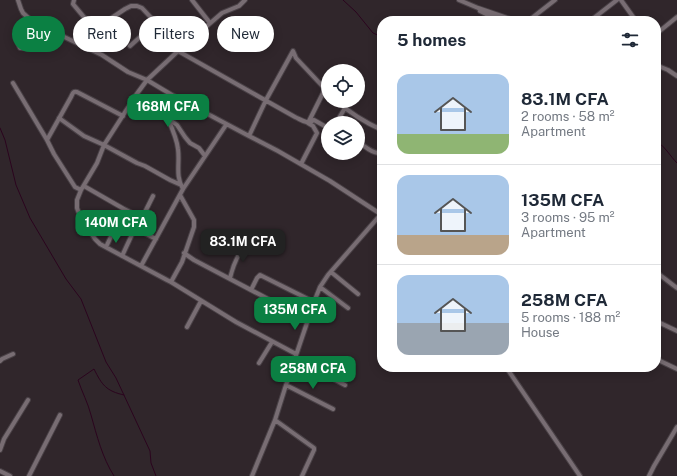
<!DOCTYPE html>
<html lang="en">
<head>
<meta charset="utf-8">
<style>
	body { margin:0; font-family:"Public Sans",sans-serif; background:#f2f2f3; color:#1f2937; height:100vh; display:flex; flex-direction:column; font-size:15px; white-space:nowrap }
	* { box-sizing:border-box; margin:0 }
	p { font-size:13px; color:#747a83 }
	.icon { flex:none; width:22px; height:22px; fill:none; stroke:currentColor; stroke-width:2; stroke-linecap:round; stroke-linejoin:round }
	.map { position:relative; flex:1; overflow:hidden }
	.drawer { position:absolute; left:377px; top:16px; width:284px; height:356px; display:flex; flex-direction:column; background:#fff; border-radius:16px; box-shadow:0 2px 10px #0003 }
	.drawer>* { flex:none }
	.banner { position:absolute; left:12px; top:16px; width:305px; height:36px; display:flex; gap:8px }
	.fabs { position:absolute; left:321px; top:64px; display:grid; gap:8px }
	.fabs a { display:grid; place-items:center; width:44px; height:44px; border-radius:50%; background:#fff; box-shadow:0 2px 10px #0003; font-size:20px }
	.price { position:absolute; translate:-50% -34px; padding:0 9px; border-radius:8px; background:#0b8043; color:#fff; font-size:13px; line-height:26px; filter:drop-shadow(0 1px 2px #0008) }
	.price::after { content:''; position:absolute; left:50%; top:24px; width:12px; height:9px; margin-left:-6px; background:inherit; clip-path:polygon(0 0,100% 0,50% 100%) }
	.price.selected { background:#222; color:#fff }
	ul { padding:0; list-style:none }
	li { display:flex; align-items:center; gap:12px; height:100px; padding:0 20px }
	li+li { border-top:1px solid #e0e1e3 }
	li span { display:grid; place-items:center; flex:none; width:112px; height:80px; border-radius:12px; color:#555 }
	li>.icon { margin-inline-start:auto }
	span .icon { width:48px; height:48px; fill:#fffc; stroke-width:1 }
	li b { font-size:17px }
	h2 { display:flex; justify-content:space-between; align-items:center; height:48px; padding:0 20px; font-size:17px }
	.tag { padding:0 14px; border-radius:18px; background:#fff; box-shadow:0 2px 10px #0003; font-size:14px; line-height:36px }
	.tag.selected { background:#0b8043; color:#fff }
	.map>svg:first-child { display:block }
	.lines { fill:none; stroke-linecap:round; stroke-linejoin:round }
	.stream { stroke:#2b041e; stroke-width:1 }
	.minor-casing { stroke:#494146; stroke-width:6 }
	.minor { stroke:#786d73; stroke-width:4 }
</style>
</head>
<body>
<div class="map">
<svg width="677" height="476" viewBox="0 0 677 476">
	<rect width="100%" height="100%" fill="#30262b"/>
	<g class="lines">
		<path class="stream" d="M343,0L356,12L373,33L382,37
			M0,128L5,140L16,185L30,218L66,279L81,299L106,362L116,378L150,451L151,463L156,476
			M656,141C664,145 670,156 677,163
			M114,476C102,457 97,436 91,415C88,403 82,392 78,380L94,369C102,385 106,391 124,395"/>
		<g class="minor-casing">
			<path id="minor" d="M18,0L21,9L23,13L33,22L102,55L128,72L147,80L172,95L249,136L278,151L330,181L382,215
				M74,0L73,4L88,22L92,24L96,25L107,21L125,9L131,6H137L142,8L156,23L178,51L295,117C302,120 307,125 314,120L328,128
				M192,0L210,23
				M245,0L239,6L222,13L178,51L147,80L136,95L104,145L97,163L81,190L77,200V208L80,216L95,239L100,244L167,280L171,282L236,322L296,354
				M459,0L478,8L516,21
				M621,0L636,21
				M480,11L500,21
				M528,21L555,0
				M590,21L617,0
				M33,22C25,28 13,37 20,48L48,49
				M656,34L677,17
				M130,46L156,23
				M656,65L668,70L677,76
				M13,83L47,140L54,154L75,187L81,190
				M136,95L177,125L185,137L190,143L199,148L205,156
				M337,101C351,114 364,122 382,130
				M59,118L84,136L104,145L137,163L145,166L170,180L179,184
				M168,119C172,128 177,139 178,149C180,163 175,176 183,189
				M336,123L345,108
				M249,136L266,100L293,51L296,58L328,92
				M47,140L71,97C73,93 73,91 77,92L123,116
				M358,142C365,146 370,152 378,153L382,149
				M301,164L317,133L313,126L308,123L325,89
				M84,186L124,209L106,247
				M124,209L142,218
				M135,228L142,218L153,196
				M184,253L194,260L308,320
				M122,256L135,228L156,239
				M141,266L183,189L226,125
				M331,272L358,294
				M656,272L677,288
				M230,278C233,265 238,254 246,243
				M171,282L182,262L194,227V220L180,195
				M320,287L348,308
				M251,290L257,278L260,275L314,302
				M656,321L677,331
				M187,327L201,301
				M295,359L345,385
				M656,359L677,369
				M0,361L2,359L13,354
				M259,363L272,342
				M506,367L580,476
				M286,385L333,409
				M275,420L314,448V450L302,476
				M0,450L4,439L28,400
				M0,471L10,476
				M29,476L60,415
				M252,476L275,420L286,385L314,302L320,287L328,275L382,213
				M649,476L654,466L677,427"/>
		</g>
		<use href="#minor" class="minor"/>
	</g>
</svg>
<div class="fabs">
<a><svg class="icon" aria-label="locate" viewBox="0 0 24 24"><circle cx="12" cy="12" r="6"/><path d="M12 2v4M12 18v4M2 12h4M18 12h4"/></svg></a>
<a><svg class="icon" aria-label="layers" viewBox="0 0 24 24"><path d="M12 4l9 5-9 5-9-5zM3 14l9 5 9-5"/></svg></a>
</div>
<b class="price" style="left:168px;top:128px">168M CFA</b>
<b class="price" style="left:116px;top:244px">140M CFA</b>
<b class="price selected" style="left:243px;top:263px">83.1M CFA</b>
<b class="price" style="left:295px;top:331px">135M CFA</b>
<b class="price" style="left:313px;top:390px">258M CFA</b>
<div class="banner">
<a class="tag selected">Buy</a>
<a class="tag">Rent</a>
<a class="tag">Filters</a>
<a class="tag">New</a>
</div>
<section class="drawer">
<h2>5 homes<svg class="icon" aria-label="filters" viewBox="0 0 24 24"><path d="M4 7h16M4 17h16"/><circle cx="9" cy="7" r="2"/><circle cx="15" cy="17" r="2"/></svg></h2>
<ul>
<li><span style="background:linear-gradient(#a9c7e8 75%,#8fb573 0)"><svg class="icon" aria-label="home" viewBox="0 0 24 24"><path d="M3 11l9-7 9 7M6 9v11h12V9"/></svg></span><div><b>83.1M CFA</b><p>2 rooms · 58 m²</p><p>Apartment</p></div></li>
<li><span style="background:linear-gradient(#a9c7e8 75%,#b9a48a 0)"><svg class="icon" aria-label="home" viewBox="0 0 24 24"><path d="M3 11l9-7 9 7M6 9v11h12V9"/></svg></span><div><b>135M CFA</b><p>3 rooms · 95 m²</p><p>Apartment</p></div></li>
<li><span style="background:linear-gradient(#a9c7e8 60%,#9aa5b1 0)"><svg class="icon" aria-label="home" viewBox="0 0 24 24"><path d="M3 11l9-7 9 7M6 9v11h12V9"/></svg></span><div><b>258M CFA</b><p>5 rooms · 188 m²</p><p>House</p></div></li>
</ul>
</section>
</div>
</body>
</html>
